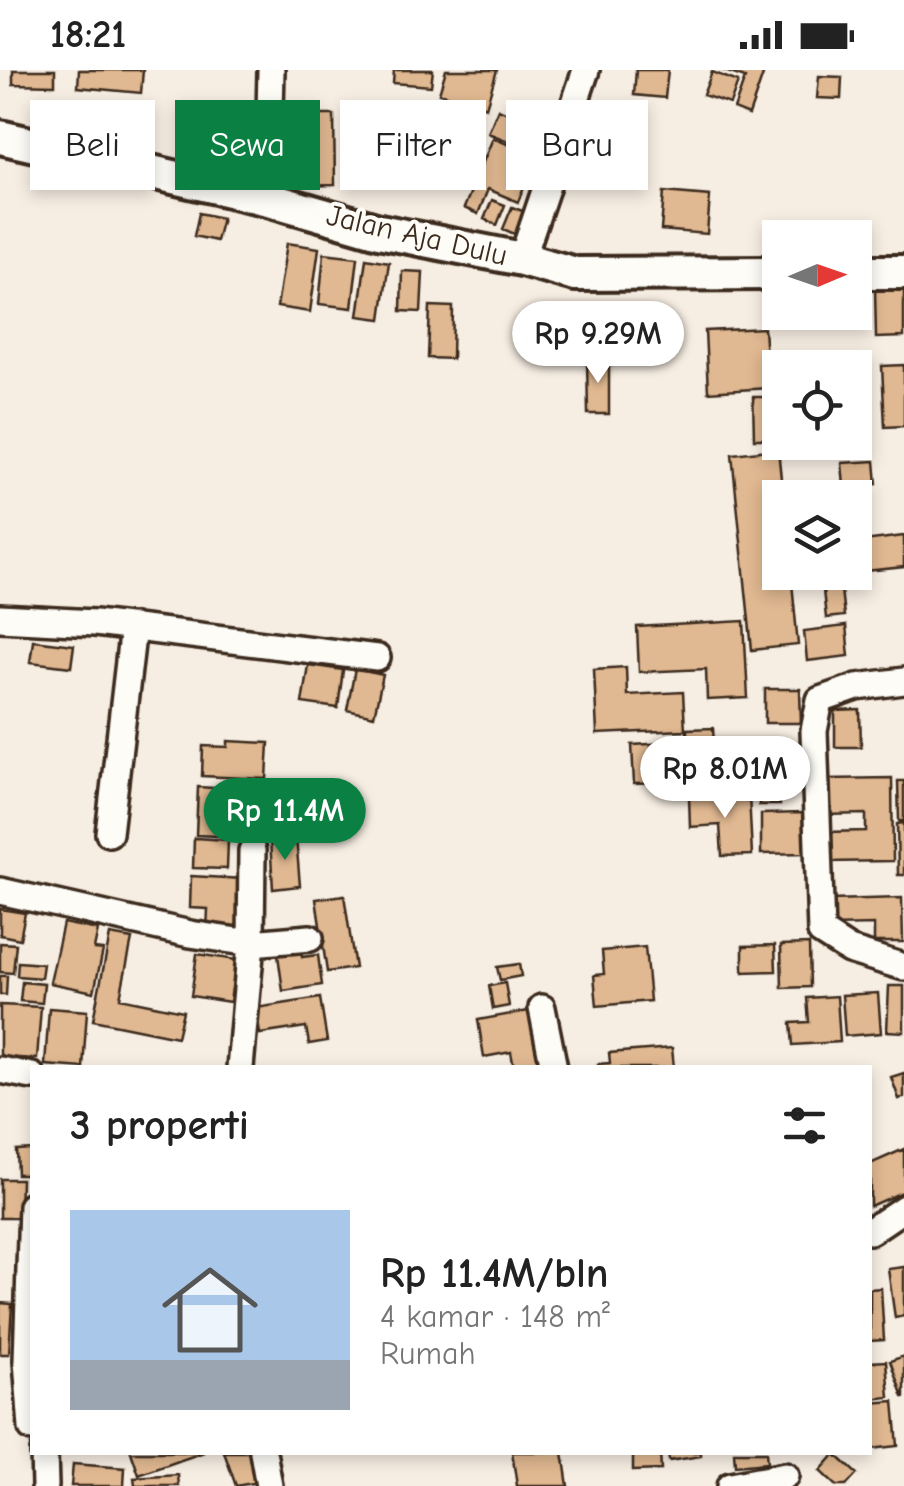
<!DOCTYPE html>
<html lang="id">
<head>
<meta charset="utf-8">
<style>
	body { margin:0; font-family:"Comic Neue",sans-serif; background:#f2f2f2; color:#222; height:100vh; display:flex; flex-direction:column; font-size:38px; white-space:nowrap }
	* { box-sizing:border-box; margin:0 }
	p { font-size:32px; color:#767676 }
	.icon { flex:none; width:55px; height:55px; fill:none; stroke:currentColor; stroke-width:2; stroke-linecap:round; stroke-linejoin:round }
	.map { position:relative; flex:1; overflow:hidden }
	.side { position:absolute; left:30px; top:995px; width:842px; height:390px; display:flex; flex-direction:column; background:#fff; border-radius:0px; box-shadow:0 5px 15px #0003 }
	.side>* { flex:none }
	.banner { position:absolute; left:30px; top:30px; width:845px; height:90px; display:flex; gap:20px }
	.needle { width:65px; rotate:88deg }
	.buttons { position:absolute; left:762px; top:150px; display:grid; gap:20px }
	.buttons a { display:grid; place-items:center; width:110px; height:110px; border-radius:0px; background:#fff; box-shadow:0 5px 15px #0003; font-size:50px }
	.price { position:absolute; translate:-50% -85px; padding:0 22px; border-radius:35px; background:#fff; color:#222; font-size:32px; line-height:65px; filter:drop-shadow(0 2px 5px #0008) }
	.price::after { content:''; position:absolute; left:50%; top:60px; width:30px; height:22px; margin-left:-15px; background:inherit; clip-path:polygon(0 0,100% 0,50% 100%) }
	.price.current { background:#0b8043; color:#fff }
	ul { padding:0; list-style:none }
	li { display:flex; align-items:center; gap:30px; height:250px; padding:0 40px }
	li+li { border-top:2px solid #e0e0e0 }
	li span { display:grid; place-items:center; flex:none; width:280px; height:200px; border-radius:0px; color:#555 }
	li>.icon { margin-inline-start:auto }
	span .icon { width:120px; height:120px; fill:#fffc; stroke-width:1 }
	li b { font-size:42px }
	h2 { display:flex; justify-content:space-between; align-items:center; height:120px; padding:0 40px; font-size:42px }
	.tag { padding:0 35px; border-radius:0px; background:#fff; box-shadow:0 5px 15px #0003; font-size:35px; line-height:90px }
	.tag.current { background:#0b8043; color:#fff }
	.status { display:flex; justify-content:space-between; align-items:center; height:70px; padding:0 50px; background:#fff; direction:ltr }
	.status svg { height:28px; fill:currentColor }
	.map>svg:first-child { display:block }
	.building { fill:#e0b891; stroke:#3b2a1e; stroke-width:2.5 }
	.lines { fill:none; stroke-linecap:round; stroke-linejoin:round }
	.minor-casing { stroke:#3b2a1e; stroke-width:32 }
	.tertiary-casing { stroke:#3b2a1e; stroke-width:40 }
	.minor { stroke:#fdfcf7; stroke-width:25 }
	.tertiary { stroke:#fdfcf7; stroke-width:32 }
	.labels { text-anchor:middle; stroke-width:8; stroke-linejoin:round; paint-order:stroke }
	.street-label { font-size:30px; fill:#3b2a1e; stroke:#fdfcf7 }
</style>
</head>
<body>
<div class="status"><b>18:21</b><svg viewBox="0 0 49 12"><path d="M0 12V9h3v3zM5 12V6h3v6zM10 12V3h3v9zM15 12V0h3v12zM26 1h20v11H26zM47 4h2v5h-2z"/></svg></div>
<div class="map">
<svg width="904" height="1416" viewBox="0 0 904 1416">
	<rect width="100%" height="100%" fill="#f7eee3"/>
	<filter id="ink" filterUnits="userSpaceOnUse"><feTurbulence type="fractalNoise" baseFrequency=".01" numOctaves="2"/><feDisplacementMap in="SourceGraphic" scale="20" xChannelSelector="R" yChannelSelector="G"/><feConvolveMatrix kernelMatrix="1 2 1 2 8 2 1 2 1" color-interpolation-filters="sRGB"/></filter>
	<g filter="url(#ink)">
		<path class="building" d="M13,0H55V15L13,14Z
			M79,0H143L141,23L78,17Z
			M394,0H433L431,16L393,13Z
			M446,0H497L486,37L439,23Z
			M636,0H668L665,28L634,25Z
			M722,0L764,2L749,45L734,39L745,8Z
			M712,2L738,12L730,34L703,25Z
			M819,6L842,7L841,29L817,28Z
			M428,34L468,44L453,108L412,98Z
			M498,39L527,51L518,75L488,63Z
			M346,44H402V78L346,79Z
			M299,45H334L335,115L300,116Z
			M539,50L563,60L552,86L528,77Z
			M493,68L536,86L518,132L488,119L478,144L464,138Z
			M664,122L710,126L707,164L661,160Z
			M492,130L505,135L497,155L484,149Z
			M512,137L533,145L524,168L503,159Z
			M199,143L222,148L216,171L194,166Z
			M287,173L319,178L310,242L277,237Z
			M324,183L358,187L352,238L319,234Z
			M366,188L389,192L381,249L358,246Z
			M402,201L423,202L421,242L401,241Z
			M904,217V267L876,268L875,218Z
			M430,236L453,237L452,289L428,288Z
			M609,245L610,270L550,273L548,248Z
			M764,258L768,318L708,322L705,261Z
			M609,287V344H588L587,288Z
			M819,292L820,298H792V295Z
			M904,295V356L885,357L882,296Z
			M753,327H772L774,369H754Z
			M778,379L783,428L780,502H791L798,575L752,580L732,384Z
			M875,391L877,414L844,417L842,393Z
			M865,419L866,433L855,434V428H832V422Z
			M904,466V497L855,502V472Z
			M821,502H839L844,546L826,548Z
			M744,551L748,628L707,630L706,599L639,602L637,557Z
			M846,556L849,586L807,591L804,561Z
			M33,570L74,575L71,597L30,592Z
			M308,595L343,600L338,638L302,633Z
			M626,597L627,625L683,622L685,660L597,664L594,599Z
			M355,599L383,605L374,646L347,640Z
			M765,619H800L801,653H765Z
			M860,640L861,677H835V641Z
			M713,658L716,711L634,714L632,675L687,672V659Z
			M228,671L269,673L267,709L202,706L203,676L228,677Z
			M758,693H779L780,735H759Z
			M892,708L893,791L826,792V762L866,761V744L824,745V709Z
			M898,711H904V751H899Z
			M198,717L244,720L241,767L196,765Z
			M749,724L752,785L722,786L720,755L690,757L689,727Z
			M804,743L805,783L761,784V744Z
			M904,753V805H898L897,754Z
			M296,767L300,816L273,819L270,769Z
			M194,768L228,770L227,799L193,798Z
			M191,806L243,809L240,861L207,860L208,839L190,838Z
			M344,825L355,898L327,902L316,829Z
			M902,828L903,872H874V855L829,856V830Z
			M0,839L25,843L20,869L0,865Z
			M63,853L98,860L94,879L103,880L94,922L50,913Z
			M110,865L132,869L120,928L183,941L177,967L93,950Z
			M0,873L16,874L13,903L0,902Z
			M809,874L810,917L782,918L781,875Z
			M300,875L302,887L318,885L322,915L283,921L277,878Z
			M775,875L776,901L743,902V876Z
			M645,877L650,931L597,936L594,905L604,904L602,881Z
			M197,884L236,890L230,932L191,926Z
			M18,892L43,894L41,908L17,906Z
			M519,894L521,906L500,910L497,897Z
			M0,906H7L6,925H0Z
			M22,912L44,914L42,933L20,931Z
			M505,913L509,936L493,939L489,916Z
			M889,916H904V962L887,961Z
			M878,923L881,963L845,966L842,925Z
			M837,926L840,972L793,975L791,953L809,952L807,928Z
			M320,928L327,971L309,974L306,957L260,964L256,938Z
			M0,935L41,937L37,989L0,987Z
			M49,938L87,941L83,998L45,995Z
			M534,940L544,998H514L511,982L484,987L478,950Z
			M672,978L674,998H598V994L610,993L609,983Z
			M904,1003V1027L899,1029L891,1007Z
			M32,1079V1104H17L16,1080Z
			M904,1079V1121L870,1136V1094Z
			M0,1109H21L20,1148H0Z
			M904,1197V1246L895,1248L888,1199Z
			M881,1218L884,1270L870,1271V1219Z
			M0,1233L12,1234L9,1284H0Z
			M904,1286V1327H903L890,1291Z
			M886,1291L889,1327L870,1329V1292Z
			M894,1331L898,1376L870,1379V1333Z
			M131,1382H204L139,1405Z
			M224,1382H253L263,1411L236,1416Z
			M512,1382H563L568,1416H517Z
			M633,1382H660L661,1400L633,1401Z
			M668,1382H701V1386L669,1391Z
			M734,1382H766L767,1393L735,1396Z
			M835,1384L857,1404L846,1416H836L820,1401Z
			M73,1394L125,1398L124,1416H71Z
			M178,1405L179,1416H135L134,1408Z"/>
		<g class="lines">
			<g class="minor-casing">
				<path id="minor" d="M268,129L271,0
					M522,189L586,0
					M0,548L95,553L377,588
					M904,611L857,617L820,630L814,661L821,862L849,880L904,897
					M109,763L133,557
					M252,781L251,873L310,868
					M0,821L190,864L251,873L240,998
					M542,938L554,998
					M0,1000L32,1006
					M32,1136L27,1290L32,1358
					M870,1161L904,1138
					M44,1382L45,1416
					M263,1382L269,1416
					M730,1416L785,1406"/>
			</g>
			<g class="tertiary-casing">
				<path id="tertiary" d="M0,67L268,129L379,161L522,189L575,204L780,203
					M855,202H904"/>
			</g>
			<use href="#minor" class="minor"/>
			<use href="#tertiary" class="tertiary"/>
		</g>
	</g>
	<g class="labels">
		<g class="street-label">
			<text transform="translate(417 165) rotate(13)" y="10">Jalan Aja Dulu</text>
		</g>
	</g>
</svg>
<div class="buttons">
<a><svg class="needle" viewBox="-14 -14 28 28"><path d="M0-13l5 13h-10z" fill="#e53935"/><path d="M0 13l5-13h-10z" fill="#767676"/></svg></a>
<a><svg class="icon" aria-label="locate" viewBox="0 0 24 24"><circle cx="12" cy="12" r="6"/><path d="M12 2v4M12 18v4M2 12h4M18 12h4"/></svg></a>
<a><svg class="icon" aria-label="layers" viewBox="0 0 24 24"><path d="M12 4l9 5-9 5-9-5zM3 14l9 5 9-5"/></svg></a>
</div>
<b class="price" style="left:598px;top:316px">Rp 9.29M</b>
<b class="price" style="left:725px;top:751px">Rp 8.01M</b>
<b class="price current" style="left:285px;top:793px">Rp 11.4M</b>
<div class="banner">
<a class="tag">Beli</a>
<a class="tag current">Sewa</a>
<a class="tag">Filter</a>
<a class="tag">Baru</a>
</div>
<section class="side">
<h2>3 properti<svg class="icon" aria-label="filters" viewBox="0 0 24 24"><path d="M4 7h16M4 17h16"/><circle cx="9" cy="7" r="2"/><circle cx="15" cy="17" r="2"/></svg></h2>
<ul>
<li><span style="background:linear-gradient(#a9c7e8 75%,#9aa5b1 0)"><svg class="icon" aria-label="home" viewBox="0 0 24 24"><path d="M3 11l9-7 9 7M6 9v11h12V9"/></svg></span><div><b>Rp 11.4M/bln</b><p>4 kamar · 148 m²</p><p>Rumah</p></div></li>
</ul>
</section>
</div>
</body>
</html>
